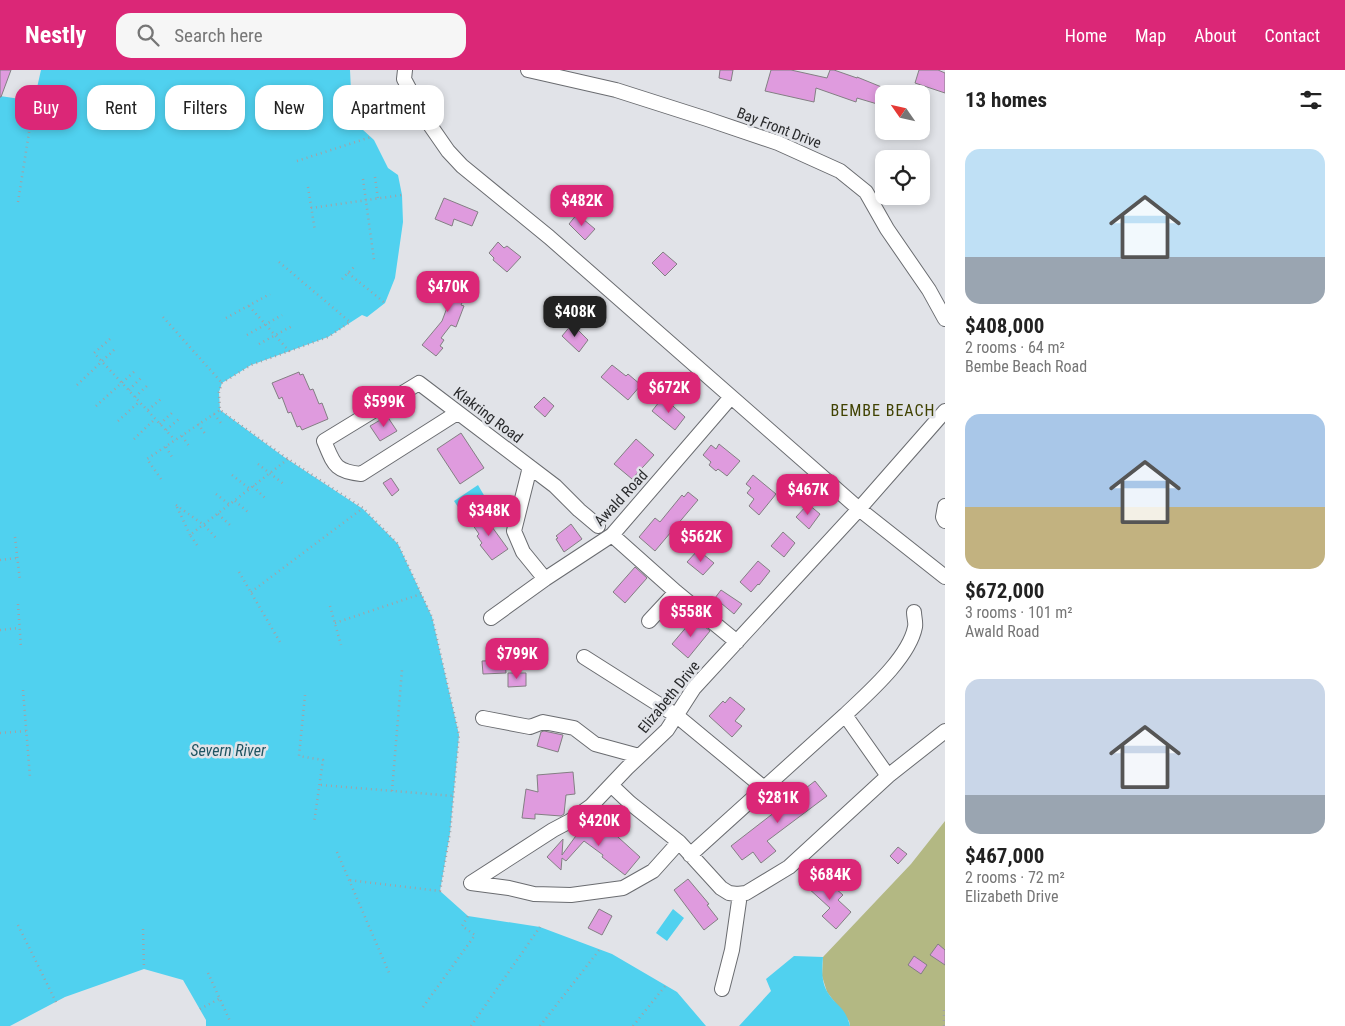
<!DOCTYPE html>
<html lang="en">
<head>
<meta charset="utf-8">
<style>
	body { margin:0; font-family:"Roboto Condensed",sans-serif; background:#f6f6f6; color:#222; height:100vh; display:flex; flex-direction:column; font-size:19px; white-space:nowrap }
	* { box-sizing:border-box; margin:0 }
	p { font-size:16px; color:#767676 }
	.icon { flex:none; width:28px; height:28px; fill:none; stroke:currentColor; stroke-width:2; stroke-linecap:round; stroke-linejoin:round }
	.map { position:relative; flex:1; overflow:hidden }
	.sheet { display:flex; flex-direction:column; background:#fff; width:400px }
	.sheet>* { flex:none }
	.top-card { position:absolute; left:15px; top:15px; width:475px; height:45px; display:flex; gap:10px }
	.needle { width:32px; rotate:304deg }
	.fabs { position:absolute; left:875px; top:15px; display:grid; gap:10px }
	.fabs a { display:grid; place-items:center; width:55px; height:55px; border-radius:10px; background:#fff; box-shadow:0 2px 8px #0003; font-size:25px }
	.price { position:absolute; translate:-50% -42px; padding:0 11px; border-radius:10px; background:#db2777; color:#fff; font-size:16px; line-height:32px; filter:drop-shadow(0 1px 2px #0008) }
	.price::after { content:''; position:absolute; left:50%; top:30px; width:15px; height:11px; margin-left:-8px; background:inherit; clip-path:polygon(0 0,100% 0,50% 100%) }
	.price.active { background:#222; color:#fff }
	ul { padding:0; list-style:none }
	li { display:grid; align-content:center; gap:10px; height:265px; padding:0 20px }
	li span { display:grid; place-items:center; height:155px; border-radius:15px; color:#555 }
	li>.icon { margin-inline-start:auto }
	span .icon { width:90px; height:90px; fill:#fffc; stroke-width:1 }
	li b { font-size:21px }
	h2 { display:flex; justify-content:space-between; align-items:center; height:60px; padding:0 20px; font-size:21px }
	.pill { padding:0 18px; border-radius:15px; background:#fff; box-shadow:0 2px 8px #0003; font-size:18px; line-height:45px }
	.pill.active { background:#db2777; color:#fff }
	header { display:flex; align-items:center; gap:30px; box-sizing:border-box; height:70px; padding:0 25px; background:#db2777; color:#fff }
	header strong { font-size:24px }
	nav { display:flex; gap:28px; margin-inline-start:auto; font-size:18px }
	.search { width:350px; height:45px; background:#f6f6f6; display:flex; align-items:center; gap:12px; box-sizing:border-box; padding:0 18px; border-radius:15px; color:#767676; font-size:19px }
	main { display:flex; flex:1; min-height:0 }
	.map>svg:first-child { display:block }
	.green { fill:#b3b883 }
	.water { fill:#50d1ef }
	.building { fill:#df9bde; stroke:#837f83 }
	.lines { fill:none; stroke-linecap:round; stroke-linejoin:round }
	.minor-casing { stroke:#6a6c70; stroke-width:16 }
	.path { stroke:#a1a2a6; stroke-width:2.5; stroke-dasharray:1 4; stroke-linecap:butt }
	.minor { stroke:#fff; stroke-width:14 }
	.labels { text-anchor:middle; stroke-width:5; stroke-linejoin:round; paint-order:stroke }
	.street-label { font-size:15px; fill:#292a2c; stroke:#e1e3e8 }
	.neighbourhood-label { font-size:16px; letter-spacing:1px; fill:#404202; stroke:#e1e3e8 }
	.water-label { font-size:16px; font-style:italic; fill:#1f5461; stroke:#e1e3e8 }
</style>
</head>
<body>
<header>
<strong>Nestly</strong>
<div class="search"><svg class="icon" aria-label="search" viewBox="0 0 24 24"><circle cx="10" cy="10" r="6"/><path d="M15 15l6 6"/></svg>Search here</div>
<nav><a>Home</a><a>Map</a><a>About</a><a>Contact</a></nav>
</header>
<main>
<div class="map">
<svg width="945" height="956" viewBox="0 0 945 956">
	<rect width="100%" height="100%" fill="#e1e3e8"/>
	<path class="green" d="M945,751V956H850L849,951L827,922L822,906L823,887L911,794Z"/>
	<path class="water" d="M41,0H350L351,21L362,59L374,70L388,98L398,105L402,125L403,152L395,208L385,233L367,247L362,245L328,267L251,295L222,313L219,322L220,340L284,387L363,439L398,474L432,547L459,665L450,763L440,821L468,846L540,857L612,884L677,922L706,956H206V950L183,910L144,899L65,927L10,956H0V26L34,31Z
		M478,415L485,427L462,443L454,431Z
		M673,839L684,848L667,871L656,863Z
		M794,886L823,887C822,899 821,912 828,923C837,937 845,936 850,956H739L771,921L766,909Z"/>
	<path class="building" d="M0,0H11L1,27H0Z
		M720,0H733L731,11L719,8Z
		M771,0H791L827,8L830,0H834L857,8V7L884,18V36L857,28L856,32L816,18L814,32L765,21Z
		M919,0H938L945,3V23L915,13Z
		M444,128L478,142L472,156L454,149L452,156L435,149Z
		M577,144L595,159L585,170L569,154Z
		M498,172L504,178L507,176L521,187L507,202L493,190L494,188L489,183Z
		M663,182L677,194L665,206L652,193Z
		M445,205L465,213L463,218L468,220L461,235L464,236L456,257L451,255L441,268L444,270L440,276L443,278L436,286L422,275L442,251L448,235L450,227L438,222Z
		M572,254L588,270L579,282L562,266Z
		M612,295L626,306L628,304L641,315L628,330L601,307Z
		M299,302L300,305L303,304L310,320L313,319L319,334L322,333L328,349L302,360L300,356L297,357L291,342L288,343L282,327L279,329L272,313Z
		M544,327L554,336L545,347L534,337Z
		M663,327L685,347L675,360L652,341Z
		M387,346L397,361L380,371L370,356Z
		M461,363L484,398L460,414L437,379Z
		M636,369L654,385L632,409L614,394Z
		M719,374L740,391L727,406L718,399L716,401L709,395L711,392L703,385L711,375L716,379Z
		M753,405L776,424L759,445L749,436L754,429L747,423L751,418L746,414Z
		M391,408L399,420L392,426L383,413Z
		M688,422L698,430L655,481L639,467L655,448L660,452L682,425L684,427Z
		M808,434L820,444L809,459L796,447Z
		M482,443L508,479L492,490L480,475L482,473L477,466L479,464L470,451Z
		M571,454L582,469L564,482L556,469L558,468L556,466Z
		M783,462L795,473L784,487L771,476Z
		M698,480L714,493L703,505L687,492Z
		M758,491L770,501L759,515L758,514L751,522L740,512Z
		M635,497L647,508L625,533L613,522Z
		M721,520L742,534L734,544L715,528Z
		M694,548L710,561L688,588L672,574Z
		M505,590L506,603L483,604L482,591Z
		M508,603H526V616L508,617Z
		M730,627L745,639L735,651L742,656L732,667L709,646L723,631L725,633Z
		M544,661L563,665L558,682L537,676L541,662Z
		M573,702L575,724L566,725L564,744L561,746L535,744V749L522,748L526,719L538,722L537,705Z
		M815,711L827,726L767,771L776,781L761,793L753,782L742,790L731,776Z
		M597,750L608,758L640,787L625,805L602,787L603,785L584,771L566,791L562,788L561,800L547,787L563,769L562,785L586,752L593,757Z
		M898,777L907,784L898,794L890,786Z
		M819,804L843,825L838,830L851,842L836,859L822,846L830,838L807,817Z
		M688,809L709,834L707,835L718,849L704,860L674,820Z
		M599,839L612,846L602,865L588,858Z
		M938,874L945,880V895L930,885Z
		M914,886L927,895L921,904L908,895Z"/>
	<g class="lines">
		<g class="minor-casing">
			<path id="minor" d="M405,0L404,9L423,45L448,81L462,96L549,167L859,439L945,507
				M528,0L616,20L707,49L778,73L840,101L866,122L887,159L929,220L945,249
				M457,343L361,404C334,401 334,394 324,371L419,313L555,416L579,440L598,456
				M530,397L514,461L523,482L545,509
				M945,436L943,447L945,451
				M612,465L676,522L737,572
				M491,548L545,509L612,465L731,327
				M649,551L676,522
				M584,587L677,646L764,718
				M845,645C867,624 909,588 915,557C916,553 914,547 914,542
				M483,648L530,657L543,652L574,658L595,674L639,686
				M611,715L630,733L679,772L721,818L729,823L737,824L746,823L789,797L888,706L945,661
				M690,785L845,645L888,706
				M471,813L553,760L570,751L591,736L627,698L667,660L694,618L859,439L945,341
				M471,813L509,818L534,824L571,825L623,818L653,801L679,772
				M722,919L732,880L740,824"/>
		</g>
		<path class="path" d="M297,91L371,67
			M375,107L378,129
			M363,109L374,190
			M308,117L315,161
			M18,132L34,31
			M311,138L402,125
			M279,192L350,252L328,267L251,295L222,313L219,322L220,340L288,389L363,438L398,474L432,547L459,665L450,763L440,821L348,810
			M348,203L385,233
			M342,209L355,196
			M249,236L290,282
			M163,247L222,313
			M226,248L270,224
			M247,265L282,245
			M110,269L94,283L175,370
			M259,274L294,255
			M77,315L116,278
			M129,320L142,307
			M135,327L149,314
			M96,336L136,300
			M148,340L162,328
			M214,344L221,353
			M118,351L139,332
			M160,354L174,341
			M198,354L206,365
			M166,360L180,348
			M182,366L189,376
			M134,369L155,349
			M166,377L172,387
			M258,394L285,415
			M232,405L250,419
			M161,409L147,389L220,340
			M253,416L266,429
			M216,424L230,435
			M235,431L249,443
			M176,435L204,455L216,468
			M177,437L190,465
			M218,444L231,456
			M15,467L20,511
			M197,475L190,465L288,389
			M0,490L17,488
			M239,502L280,572
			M251,522L363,438
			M18,534L21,578
			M330,536L341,575
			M335,553L421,524
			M0,560L19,558
			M23,620L30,707
			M305,625L299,686L323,690L314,753
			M0,663L26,661
			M321,715L454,726
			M392,721L402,600
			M337,782L390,905
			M18,855L56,932
			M143,859L144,899
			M208,903L230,951
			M423,937L475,865L462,856L468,846
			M200,939L219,929
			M471,956L540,857
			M540,956L600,879
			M633,956L666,915
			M944,956V939"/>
		<use href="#minor" class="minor"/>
	</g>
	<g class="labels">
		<g class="street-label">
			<text transform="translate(779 58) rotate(21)" y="5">Bay Front Drive</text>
			<text transform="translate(488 345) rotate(37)" y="5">Klakring Road</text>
			<text transform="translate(621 428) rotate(-47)" y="5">Awald Road</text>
			<text transform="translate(669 627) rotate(-51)" y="5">Elizabeth Drive</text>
		</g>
		<g class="neighbourhood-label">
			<text x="883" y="346">BEMBE BEACH</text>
		</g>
		<g class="water-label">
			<text x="228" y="686">Severn River</text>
		</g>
	</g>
</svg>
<div class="fabs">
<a><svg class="needle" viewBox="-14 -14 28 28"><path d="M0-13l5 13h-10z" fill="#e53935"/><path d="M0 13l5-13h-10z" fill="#767676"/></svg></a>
<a><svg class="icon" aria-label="locate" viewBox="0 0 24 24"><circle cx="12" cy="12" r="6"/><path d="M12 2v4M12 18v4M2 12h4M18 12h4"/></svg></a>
</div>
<b class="price" style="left:582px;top:157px">$482K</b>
<b class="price" style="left:448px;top:243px">$470K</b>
<b class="price active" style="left:575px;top:268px">$408K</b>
<b class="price" style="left:669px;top:344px">$672K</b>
<b class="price" style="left:384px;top:358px">$599K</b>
<b class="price" style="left:808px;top:446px">$467K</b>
<b class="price" style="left:489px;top:467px">$348K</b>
<b class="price" style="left:701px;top:493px">$562K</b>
<b class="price" style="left:691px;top:568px">$558K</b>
<b class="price" style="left:517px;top:610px">$799K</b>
<b class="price" style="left:778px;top:754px">$281K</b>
<b class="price" style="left:599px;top:777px">$420K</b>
<b class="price" style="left:830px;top:831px">$684K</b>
<div class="top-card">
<a class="pill active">Buy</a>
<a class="pill">Rent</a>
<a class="pill">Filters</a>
<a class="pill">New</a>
<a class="pill">Apartment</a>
</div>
</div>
<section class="sheet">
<h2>13 homes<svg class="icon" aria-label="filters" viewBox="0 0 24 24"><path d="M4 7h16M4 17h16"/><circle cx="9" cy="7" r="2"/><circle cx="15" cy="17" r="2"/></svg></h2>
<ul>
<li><span style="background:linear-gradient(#bfe0f5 70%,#9aa5b1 0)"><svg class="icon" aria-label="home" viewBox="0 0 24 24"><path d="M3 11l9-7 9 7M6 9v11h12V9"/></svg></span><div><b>$408,000</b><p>2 rooms · 64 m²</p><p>Bembe Beach Road</p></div></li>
<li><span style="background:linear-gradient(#a9c7e8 60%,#c2b280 0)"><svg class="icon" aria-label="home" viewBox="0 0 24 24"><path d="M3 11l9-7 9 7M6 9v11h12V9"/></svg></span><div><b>$672,000</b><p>3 rooms · 101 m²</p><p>Awald Road</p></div></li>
<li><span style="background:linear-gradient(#c9d6e8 75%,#9aa5b1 0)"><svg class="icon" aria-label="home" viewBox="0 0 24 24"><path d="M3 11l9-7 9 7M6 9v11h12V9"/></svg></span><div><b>$467,000</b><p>2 rooms · 72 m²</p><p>Elizabeth Drive</p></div></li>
</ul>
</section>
</main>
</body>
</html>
